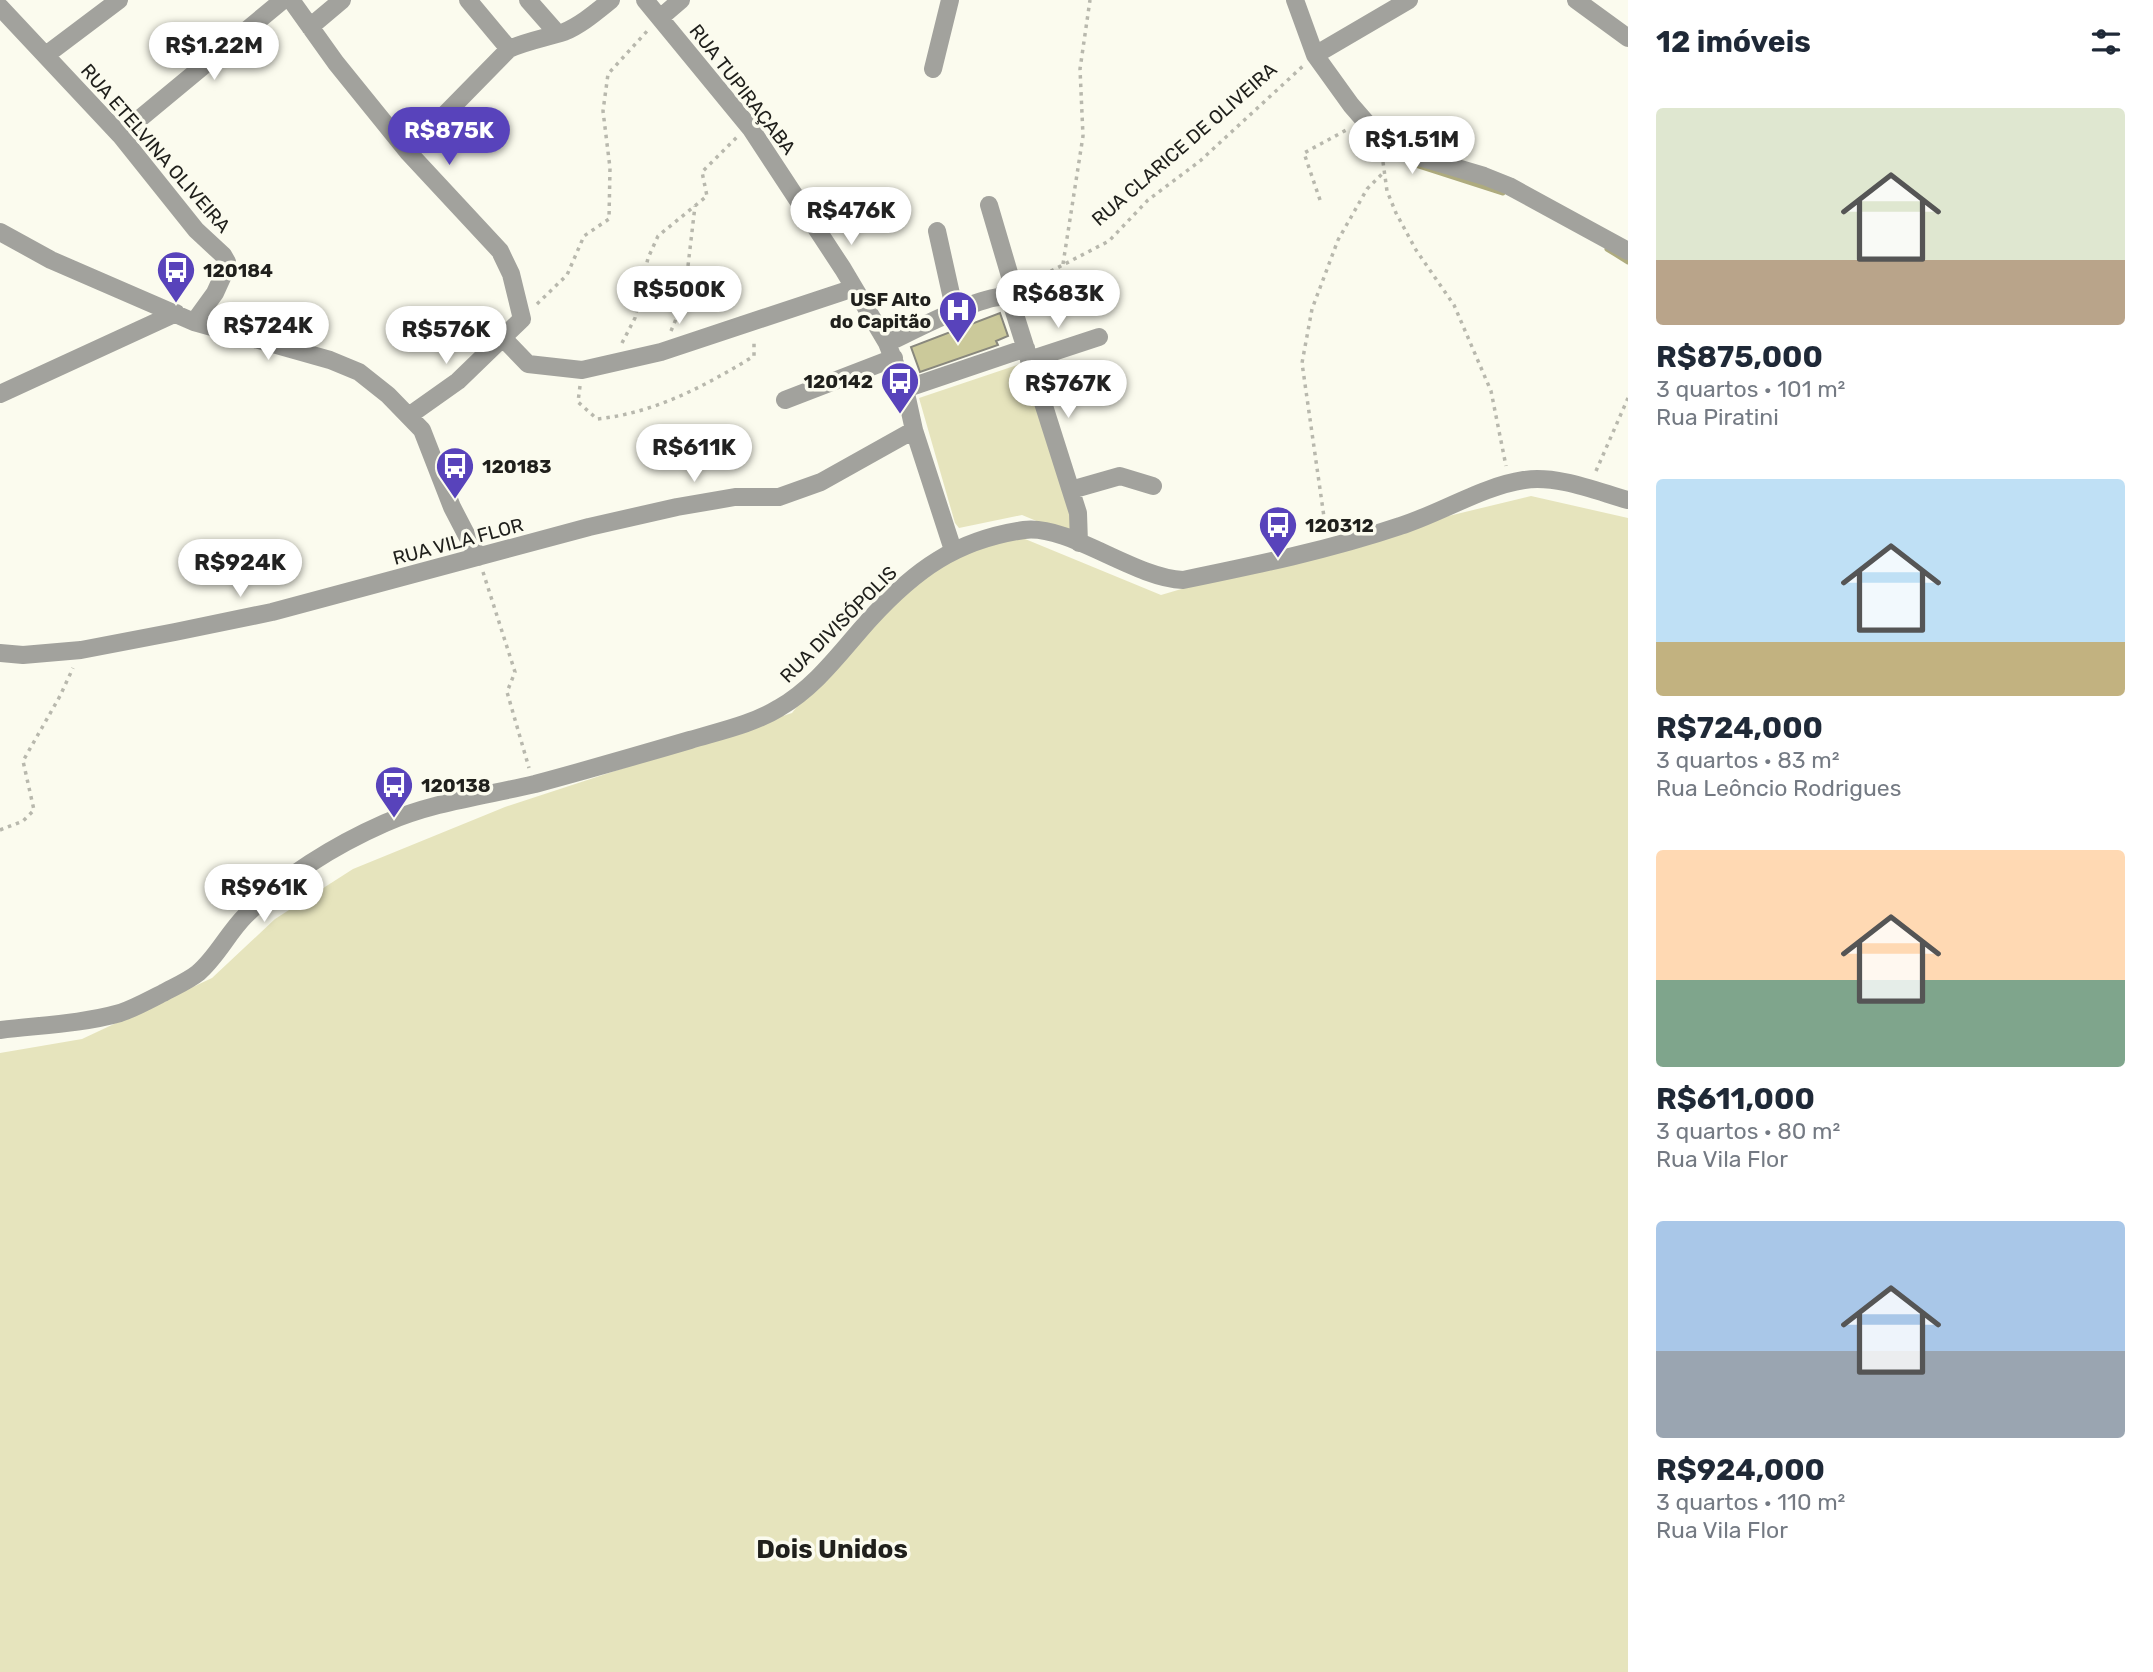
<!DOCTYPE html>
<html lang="pt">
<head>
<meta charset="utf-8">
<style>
	body { margin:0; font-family:Rubik,sans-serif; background:#f6f6f7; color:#1f2937; height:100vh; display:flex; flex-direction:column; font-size:26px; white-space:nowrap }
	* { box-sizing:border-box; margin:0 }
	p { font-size:23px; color:#747a83 }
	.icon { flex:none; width:38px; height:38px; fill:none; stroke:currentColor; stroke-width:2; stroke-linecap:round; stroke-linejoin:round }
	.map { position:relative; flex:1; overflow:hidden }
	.side { display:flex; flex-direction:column; background:#fff; width:525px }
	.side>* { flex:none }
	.price { position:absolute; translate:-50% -60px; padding:0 16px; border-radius:24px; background:#fff; color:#222; font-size:23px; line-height:46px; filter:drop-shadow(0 2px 4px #0008) }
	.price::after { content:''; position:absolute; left:50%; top:42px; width:21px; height:16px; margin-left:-10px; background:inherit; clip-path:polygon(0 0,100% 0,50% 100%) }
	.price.active { background:#5843bb; color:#fff }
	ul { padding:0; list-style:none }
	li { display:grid; align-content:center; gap:14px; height:371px; padding:0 28px }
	li span { display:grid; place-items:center; height:217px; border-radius:7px; color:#555 }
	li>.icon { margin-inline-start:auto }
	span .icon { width:126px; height:126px; fill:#fffc; stroke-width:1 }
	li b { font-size:30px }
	h2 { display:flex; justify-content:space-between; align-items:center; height:84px; padding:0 28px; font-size:30px }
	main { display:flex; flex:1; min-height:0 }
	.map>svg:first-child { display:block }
	.green { fill:#e6e4bd }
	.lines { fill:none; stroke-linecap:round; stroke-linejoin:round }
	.stream { stroke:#aeab7e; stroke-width:5 }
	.building { fill:#cbc99a; stroke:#89887d; stroke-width:2 }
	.path { stroke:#b8b8ad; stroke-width:3.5; stroke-dasharray:3.5 5; stroke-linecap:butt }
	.minor { stroke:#a2a29d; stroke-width:18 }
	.labels { text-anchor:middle; stroke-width:7; stroke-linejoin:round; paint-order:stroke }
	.street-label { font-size:19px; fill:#20201c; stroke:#fbfbee }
	.poi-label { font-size:19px; font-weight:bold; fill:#20201c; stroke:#fbfbee; text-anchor:start }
	.district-label { font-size:26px; font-weight:bold; fill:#20201c; stroke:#fbfbee }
</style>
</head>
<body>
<main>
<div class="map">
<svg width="1628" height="1672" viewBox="0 0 1628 1672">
	<rect width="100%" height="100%" fill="#fbfbee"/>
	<path class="green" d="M1023,363L1074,522L1068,534L1022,515L959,528L955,523L919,398Z
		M1531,496L1628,518V1672H0V1053L82,1039L212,978L275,919L353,869L505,807L792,713L870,614L928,559L1013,534L1161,595L1337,543Z"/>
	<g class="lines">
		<path class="stream" d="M1416,165L1503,193
			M1607,249L1628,262"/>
	</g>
	<path class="building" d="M1000,313L1008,336L996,341L998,345L920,372L911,347Z"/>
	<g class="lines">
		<path class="path" d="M1383,162L1387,191L1396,213L1416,250L1454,305L1491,391L1506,466
			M1320,200L1304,153L1350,128
			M1063,264L1083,136L1080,69L1090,0
			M1028,283L1109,241L1148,200L1200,161L1303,66
			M537,304L567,275L584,236L609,219L610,168L603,111L608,74L649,29
			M671,331L684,300L695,206
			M622,343L635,318L648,258L658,236L707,196L702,172L737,137
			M580,386L578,402L597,419C655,413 705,386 754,356V339
			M1596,471L1628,398
			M1326,531L1302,363L1312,309L1338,240L1367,189L1384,172
			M483,572L515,672L507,692L529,768
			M0,830L23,821L34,810L23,761L60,696L73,668"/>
		<path class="minor" d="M291,0L336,63L408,152L500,251L511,274L522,319L458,381L410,415
			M468,0L509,49
			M528,0L557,33
			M645,0L751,129L843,269L887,343L905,389L914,430L953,550
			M1295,0L1315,55L1351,105L1384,143L1406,153L1484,176L1509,186L1628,251
			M1576,0L1628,38
			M0,7L120,135L196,230L223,255L227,262L225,271L215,293L194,322
			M660,18L681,0
			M310,27L342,0
			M46,55L119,0
			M1315,55L1409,0
			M933,69L950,0
			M120,135L283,0
			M408,152L509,49C527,41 545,38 564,32C581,25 596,12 611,0
			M989,205L1012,283L1001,296
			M937,231L955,312
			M0,232L51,260L194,322L330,360L359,372L388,395L422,430L452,507L478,557
			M501,336L528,364L582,370L661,352L854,288
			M887,343C911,332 984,293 1007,297L1011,302L1078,513L1079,543
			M1029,360L1099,337
			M905,389L1026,348
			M0,394L176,313
			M785,400L894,358
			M1071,490L1120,476L1153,486
			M0,653L23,655L81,650L175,632L272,612L589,527L677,507L735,497H779L821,482L914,430
			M0,1030C40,1025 81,1024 120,1013C135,1008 149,1000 163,993C174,987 188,981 198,973C217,957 228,933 245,916C283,877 335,845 385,823C433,802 484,796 535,784C587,770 639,755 690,740C720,731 753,724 779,708C817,686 841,651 870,619C915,570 956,540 1024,530C1068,524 1134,578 1183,580C1256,565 1329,550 1400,526C1439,514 1483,486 1524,480C1558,475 1596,491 1628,500"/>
	</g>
	<defs>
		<g id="bus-pin" transform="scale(2.0125)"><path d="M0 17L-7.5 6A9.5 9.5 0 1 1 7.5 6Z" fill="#5843bb" stroke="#fbfbee"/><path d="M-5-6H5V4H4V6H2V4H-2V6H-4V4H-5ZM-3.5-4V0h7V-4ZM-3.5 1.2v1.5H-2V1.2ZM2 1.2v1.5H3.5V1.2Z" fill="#fff"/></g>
		<g id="hospital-pin" transform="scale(2.0125)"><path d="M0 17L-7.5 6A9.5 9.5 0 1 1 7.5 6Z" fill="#5843bb" stroke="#fbfbee"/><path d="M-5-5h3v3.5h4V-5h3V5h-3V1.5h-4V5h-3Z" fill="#fff"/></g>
	</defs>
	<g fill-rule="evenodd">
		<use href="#bus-pin" x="176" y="270"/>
		<use href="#hospital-pin" x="958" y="310"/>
		<use href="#bus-pin" x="900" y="381"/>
		<use href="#bus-pin" x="455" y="466"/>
		<use href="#bus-pin" x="1278" y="525"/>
		<use href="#bus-pin" x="394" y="785"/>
	</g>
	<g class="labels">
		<g class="street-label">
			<text transform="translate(743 89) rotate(52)" y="7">RUA TUPIRAÇABA</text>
			<text transform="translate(1184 144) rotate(-41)" y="7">RUA CLARICE DE OLIVEIRA</text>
			<text transform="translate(156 148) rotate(49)" y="7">RUA ETELVINA OLIVEIRA</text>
			<text transform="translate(458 541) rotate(-15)" y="7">RUA VILA FLOR</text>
			<text transform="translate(838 624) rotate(-45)" y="7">RUA DIVISÓPOLIS</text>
		</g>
		<g class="poi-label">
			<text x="203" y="277">120184</text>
			<text x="931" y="306" text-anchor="end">USF Alto<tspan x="931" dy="22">do Capitão</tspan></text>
			<text x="873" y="388" text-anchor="end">120142</text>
			<text x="482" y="473">120183</text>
			<text x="1305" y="532">120312</text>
			<text x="421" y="792">120138</text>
		</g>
		<g class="district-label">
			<text x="832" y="1558">Dois Unidos</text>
		</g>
	</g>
</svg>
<b class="price" style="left:214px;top:82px">R$1.22M</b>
<b class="price active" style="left:449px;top:167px">R$875K</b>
<b class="price" style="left:1412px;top:176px">R$1.51M</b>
<b class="price" style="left:851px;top:247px">R$476K</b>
<b class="price" style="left:679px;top:326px">R$500K</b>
<b class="price" style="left:1058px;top:330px">R$683K</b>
<b class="price" style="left:268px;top:362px">R$724K</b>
<b class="price" style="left:446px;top:366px">R$576K</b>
<b class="price" style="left:1068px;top:420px">R$767K</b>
<b class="price" style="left:694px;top:484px">R$611K</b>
<b class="price" style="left:240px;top:599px">R$924K</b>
<b class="price" style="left:264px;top:924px">R$961K</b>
</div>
<section class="side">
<h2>12 imóveis<svg class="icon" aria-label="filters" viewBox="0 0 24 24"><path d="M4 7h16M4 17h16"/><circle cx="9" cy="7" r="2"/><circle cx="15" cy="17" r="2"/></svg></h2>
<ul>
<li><span style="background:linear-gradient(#dfe7d0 70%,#b9a48a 0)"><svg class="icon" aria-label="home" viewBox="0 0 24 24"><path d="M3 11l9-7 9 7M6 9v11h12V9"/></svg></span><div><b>R$875,000</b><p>3 quartos · 101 m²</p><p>Rua Piratini</p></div></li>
<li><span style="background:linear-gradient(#bfe0f5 75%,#c2b280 0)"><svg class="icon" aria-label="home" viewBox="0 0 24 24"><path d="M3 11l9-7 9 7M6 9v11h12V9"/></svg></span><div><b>R$724,000</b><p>3 quartos · 83 m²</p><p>Rua Leôncio Rodrigues</p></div></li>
<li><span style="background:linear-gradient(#ffd9b3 60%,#7fa58c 0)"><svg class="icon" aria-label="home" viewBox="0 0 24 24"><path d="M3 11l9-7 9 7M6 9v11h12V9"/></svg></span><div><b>R$611,000</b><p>3 quartos · 80 m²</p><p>Rua Vila Flor</p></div></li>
<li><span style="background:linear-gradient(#a9c7e8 60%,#9aa5b1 0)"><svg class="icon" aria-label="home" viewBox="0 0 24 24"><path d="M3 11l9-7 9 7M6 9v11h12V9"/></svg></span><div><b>R$924,000</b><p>3 quartos · 110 m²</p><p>Rua Vila Flor</p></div></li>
</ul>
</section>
</main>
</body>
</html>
